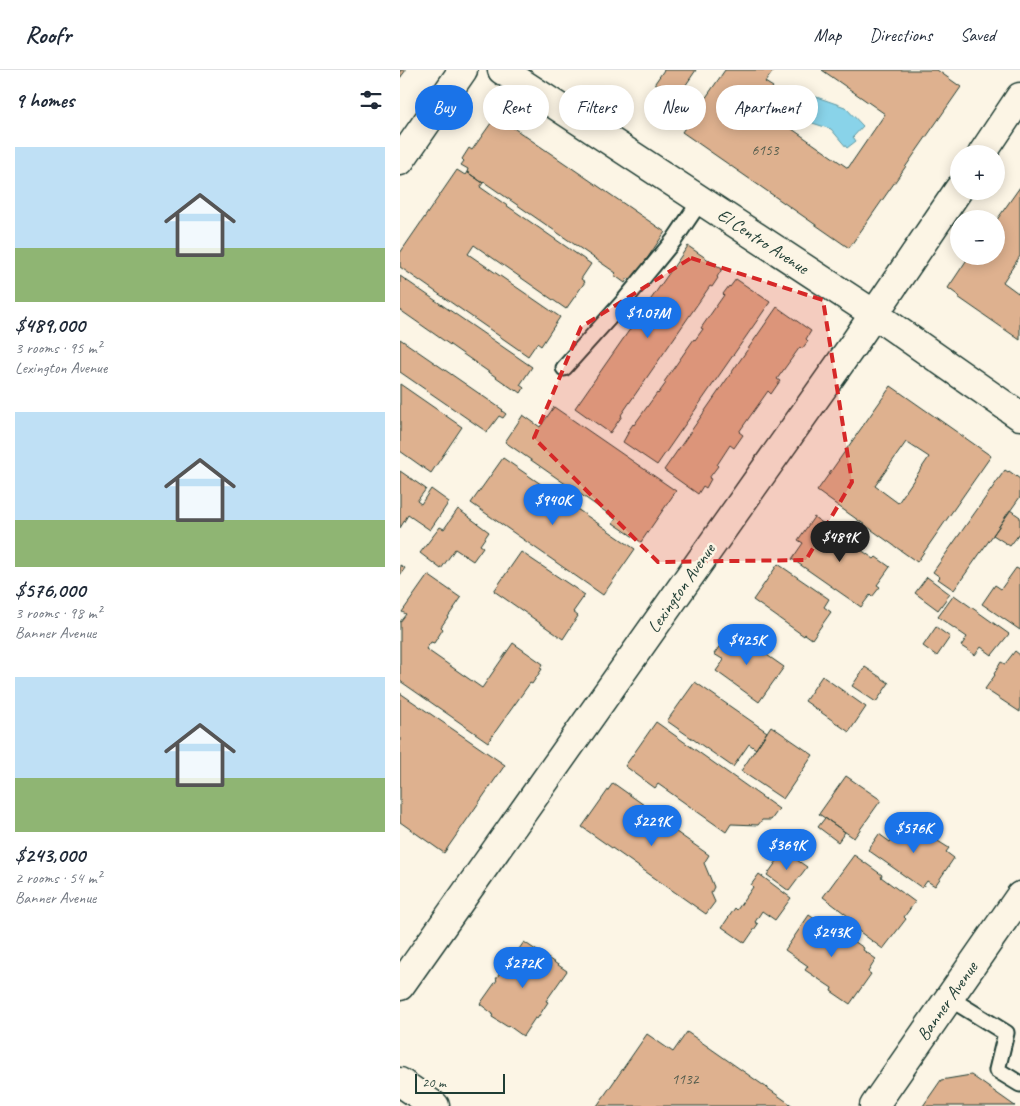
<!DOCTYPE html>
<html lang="en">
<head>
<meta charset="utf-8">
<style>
	body { margin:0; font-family:Caveat,sans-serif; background:#f6f6f7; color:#1f2937; height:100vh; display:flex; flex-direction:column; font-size:19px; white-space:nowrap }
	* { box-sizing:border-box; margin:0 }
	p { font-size:16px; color:#747a83 }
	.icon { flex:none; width:28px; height:28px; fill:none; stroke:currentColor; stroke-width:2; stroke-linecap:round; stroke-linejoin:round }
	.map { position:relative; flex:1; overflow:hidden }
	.side { display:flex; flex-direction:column; background:#fff; width:400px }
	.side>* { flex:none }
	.banner { position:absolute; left:15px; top:15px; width:475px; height:45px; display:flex; gap:10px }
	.controls { position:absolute; left:550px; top:75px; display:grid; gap:10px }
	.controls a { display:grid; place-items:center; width:55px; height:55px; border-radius:50%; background:#fff; box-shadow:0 2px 12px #0003; font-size:25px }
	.scale { position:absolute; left:15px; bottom:12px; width:90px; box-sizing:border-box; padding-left:5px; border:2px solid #1f3d34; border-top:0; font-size:14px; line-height:18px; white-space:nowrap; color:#1f3d34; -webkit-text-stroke:4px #fcf5e5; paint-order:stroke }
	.price { position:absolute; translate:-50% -42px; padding:0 11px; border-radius:18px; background:#1a73e8; color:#fff; font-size:16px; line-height:32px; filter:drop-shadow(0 1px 2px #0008) }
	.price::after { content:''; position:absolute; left:50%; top:30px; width:15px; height:11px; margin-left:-8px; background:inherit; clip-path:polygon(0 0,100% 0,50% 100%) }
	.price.current { background:#222; color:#fff }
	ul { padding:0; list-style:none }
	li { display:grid; align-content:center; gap:10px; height:265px; padding:0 15px }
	li span { display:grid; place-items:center; height:155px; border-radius:0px; color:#555 }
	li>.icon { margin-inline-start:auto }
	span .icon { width:90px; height:90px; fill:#fffc; stroke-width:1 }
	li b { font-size:21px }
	h2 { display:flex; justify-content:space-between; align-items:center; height:60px; padding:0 15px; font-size:21px }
	.chip { padding:0 18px; border-radius:22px; background:#fff; box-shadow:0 2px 12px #0003; font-size:18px; line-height:45px }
	.chip.current { background:#1a73e8; color:#fff }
	header { display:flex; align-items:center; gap:30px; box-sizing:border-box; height:70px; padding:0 25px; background:#fff; border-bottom:1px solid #e0e1e3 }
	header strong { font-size:24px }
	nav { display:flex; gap:28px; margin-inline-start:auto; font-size:18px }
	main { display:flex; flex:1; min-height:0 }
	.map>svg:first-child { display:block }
	.water { fill:#89d3e9; stroke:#5f97a1 }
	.building { fill:#deb18f; stroke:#1f3d34; fill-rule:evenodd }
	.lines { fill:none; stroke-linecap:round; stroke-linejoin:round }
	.service-casing { stroke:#1f3d34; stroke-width:19 }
	.minor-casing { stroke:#1f3d34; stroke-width:31 }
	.secondary-casing { stroke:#1f3d34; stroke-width:31 }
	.service { stroke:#fcf5e5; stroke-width:15 }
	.minor { stroke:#fcf5e5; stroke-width:28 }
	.secondary { stroke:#fcf5e5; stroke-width:28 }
	.marked { fill:#d62828; fill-opacity:0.2; stroke:#d62828; stroke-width:4; stroke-dasharray:10 6; stroke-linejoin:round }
	.labels { text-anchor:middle; stroke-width:5; stroke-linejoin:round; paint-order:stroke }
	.number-label { font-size:15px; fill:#4f5a4b }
	.street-label { font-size:18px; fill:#1f3d34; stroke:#fcf5e5 }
</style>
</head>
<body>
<header>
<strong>Roofr</strong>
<nav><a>Map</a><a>Directions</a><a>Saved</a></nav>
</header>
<main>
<section class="side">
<h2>9 homes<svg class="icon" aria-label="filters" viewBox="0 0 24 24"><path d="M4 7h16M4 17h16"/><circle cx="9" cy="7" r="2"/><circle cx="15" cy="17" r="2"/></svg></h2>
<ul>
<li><span style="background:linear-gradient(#bfe0f5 65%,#8fb573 0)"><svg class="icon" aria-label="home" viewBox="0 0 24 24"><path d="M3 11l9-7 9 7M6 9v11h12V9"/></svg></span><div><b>$489,000</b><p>3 rooms · 95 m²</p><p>Lexington Avenue</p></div></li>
<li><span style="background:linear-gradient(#bfe0f5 70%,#8fb573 0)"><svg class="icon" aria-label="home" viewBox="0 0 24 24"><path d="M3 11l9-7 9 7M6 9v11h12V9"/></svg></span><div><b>$576,000</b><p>3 rooms · 98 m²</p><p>Banner Avenue</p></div></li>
<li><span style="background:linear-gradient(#bfe0f5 65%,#8fb573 0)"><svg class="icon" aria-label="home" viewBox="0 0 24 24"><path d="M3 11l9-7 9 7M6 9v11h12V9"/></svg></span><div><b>$243,000</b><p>2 rooms · 54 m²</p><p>Banner Avenue</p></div></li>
</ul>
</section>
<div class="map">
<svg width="620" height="1036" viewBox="0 0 620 1036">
	<rect width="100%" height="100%" fill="#fcf5e5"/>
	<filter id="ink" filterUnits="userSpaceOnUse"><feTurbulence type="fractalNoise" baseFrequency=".02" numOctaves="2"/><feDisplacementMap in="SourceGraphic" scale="10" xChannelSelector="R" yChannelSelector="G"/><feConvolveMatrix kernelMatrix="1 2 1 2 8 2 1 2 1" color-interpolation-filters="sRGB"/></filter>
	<g filter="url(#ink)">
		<path class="water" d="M408,24L445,37L463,56L453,67L456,71L447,78L431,59L400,49Z"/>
		<path class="building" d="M0,0H6L0,8Z
			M264,0H296L277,28L255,13Z
			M325,0H374L365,12L373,17L359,36L448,98L485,44L422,0H537L561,17L449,178L282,62Z
			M96,46L265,162L232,211L228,208L225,213L214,205L216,203L84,112L83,113L67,102L68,99L61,95L64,91L62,89L69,78L72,80Z
			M57,100L65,105L67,102L83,113L80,117L191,194L181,209L185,212L166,239L74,175L68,184L160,247L141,276L137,273L128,286L0,197V183Z
			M620,117V186L603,212L618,223L620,221V270L558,227L559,226L548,218L568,188L570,189L572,186H596V151Z
			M288,176L322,199L317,207L318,208L312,217L310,216L221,345L222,346L210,363L175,338Z
			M0,206L132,297L120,315L124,318L121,323L117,320L116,321L0,240Z
			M336,209L370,232L257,395L223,372L228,363H227L233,354L234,355L257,323L258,324L266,313L264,312L294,269L295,270L303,259L301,258L324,225L323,224L329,216L330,217Z
			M377,237L411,261L406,269L408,271L402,279L400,277L377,309L380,311L371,324L368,321L339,362L343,365L334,378L330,375L317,395L318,396L309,408L311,409L306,418L303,416L298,424L264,400Z
			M0,269L103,340L102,341L106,344L103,348L99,346L87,362L0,302Z
			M0,314L62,357L31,403L0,381Z
			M491,316L591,386L517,492L417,421ZM506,372L529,387L498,433L475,416Z
			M154,337L276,421L241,472L213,453L216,449L105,372L123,345L140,357Z
			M103,388L235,479L203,525L71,433Z
			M605,400L608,402L609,401L620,409V427L554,520L538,509L540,507L533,502Z
			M0,401L26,419L17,431L21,434L31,419L49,432L30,460L8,445L0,458Z
			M58,439L89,462L80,475L83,477L73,491L55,479L41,499L20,483L40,457L44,459Z
			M610,440L620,447V463L610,476L593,465Z
			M414,447L474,489L476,487L490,497L477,515L480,517L472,527L470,525L461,537L392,489L403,473L398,470Z
			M121,482L185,525L173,542L178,546L163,569L94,521Z
			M378,494L429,529L424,537L431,542L412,569L405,564L404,566L353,530Z
			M0,495L5,498L0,505Z
			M616,498L620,500V560L582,534L595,515L601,519Z
			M28,505L61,528L41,557L43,559L34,573L31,572L26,579L82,618L113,573L143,594L140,598L142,599L132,614L130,613L88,672L0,611V552L6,544L2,542Z
			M527,507L550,524L538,540L515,523Z
			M554,525L609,564L592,585L581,577L575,585L561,576L567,567L538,547Z
			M536,557L550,567L537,586L523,576Z
			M331,560L384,597L359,632L316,601L324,590L314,584Z
			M615,581L620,585V642L585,619L595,605L594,604L601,592L605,594Z
			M465,597L489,613L476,632L452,616Z
			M422,606L466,637L449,662L405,631Z
			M295,612L367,662L356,679L349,674L333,697L267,651Z
			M0,623L105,695L44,783L0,752Z
			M256,652L379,739L371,750H362L358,755L331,754L326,762L258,714L255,718L225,696Z
			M371,656L413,685L383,729L341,701Z
			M446,706L481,730L454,768L419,744Z
			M213,713L244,735L242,738L309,785L304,793L314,817L311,823L315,832L306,844L182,757Z
			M425,748L445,762L438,772L418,757Z
			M507,749L518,757L520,754L535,765L533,768L549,778L546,782L554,788L535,816L527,811L522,818L468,780L479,764L490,772Z
			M384,781L407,797L389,821L367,805Z
			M454,785L482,805L481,807L515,832L504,847L506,849L483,879L445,851L448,846L423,827Z
			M359,804L391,828L375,850L362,841L355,852L358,854L345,873L322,857L335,838L337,840L353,817L351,815Z
			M409,845L432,861L435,858L464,878L463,880L476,889L468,902L471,904L450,934L431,921L432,918L405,900L408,896L385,880Z
			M124,872L167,901L146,931L148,932L137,949L135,948L123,966L109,956L108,957L92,947L93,944L80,934L97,910L96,909L107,892L109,893Z
			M287,962L393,1036H197L247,964L273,982Z
			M571,1005L615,1036H523L541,1010Z"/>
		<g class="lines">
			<g class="service-casing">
				<path id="service" d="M164,298L224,231L274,170L301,130
					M549,928L606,963L597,1000L620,1014"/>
			</g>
			<g class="minor-casing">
				<path id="minor" d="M102,0L474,244L620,346
					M582,84L620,27
					M0,91L63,0
					M0,916L453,275L559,119
					M474,1036L620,826"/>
			</g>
			<g class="secondary-casing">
				<path id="secondary" d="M0,1012L35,1036"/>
			</g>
			<use href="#service" class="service"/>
			<use href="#minor" class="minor"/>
			<use href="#secondary" class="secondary"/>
		</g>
	</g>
	<path class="marked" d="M291,188L423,230L452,412L406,490L258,492L134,368L181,257Z"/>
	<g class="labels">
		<g class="number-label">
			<text x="365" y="85">6153</text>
			<text x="285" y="1014">1132</text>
		</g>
		<g class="street-label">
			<text transform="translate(363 171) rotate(33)" y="6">El Centro Avenue</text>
			<text transform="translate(281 518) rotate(-55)" y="6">Lexington Avenue</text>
			<text transform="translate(547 931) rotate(-55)" y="6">Banner Avenue</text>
		</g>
	</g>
</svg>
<div class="controls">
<a>+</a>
<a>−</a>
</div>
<div class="scale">20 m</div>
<b class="price" style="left:248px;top:269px">$1.07M</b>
<b class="price" style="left:153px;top:456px">$940K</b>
<b class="price current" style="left:440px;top:493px">$489K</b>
<b class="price" style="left:347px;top:596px">$425K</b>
<b class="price" style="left:252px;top:777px">$229K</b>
<b class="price" style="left:514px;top:784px">$576K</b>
<b class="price" style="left:387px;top:801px">$369K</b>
<b class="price" style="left:432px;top:888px">$243K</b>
<b class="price" style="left:123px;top:919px">$272K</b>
<div class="banner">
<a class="chip current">Buy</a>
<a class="chip">Rent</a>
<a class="chip">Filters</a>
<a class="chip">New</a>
<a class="chip">Apartment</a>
</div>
</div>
</main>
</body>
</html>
